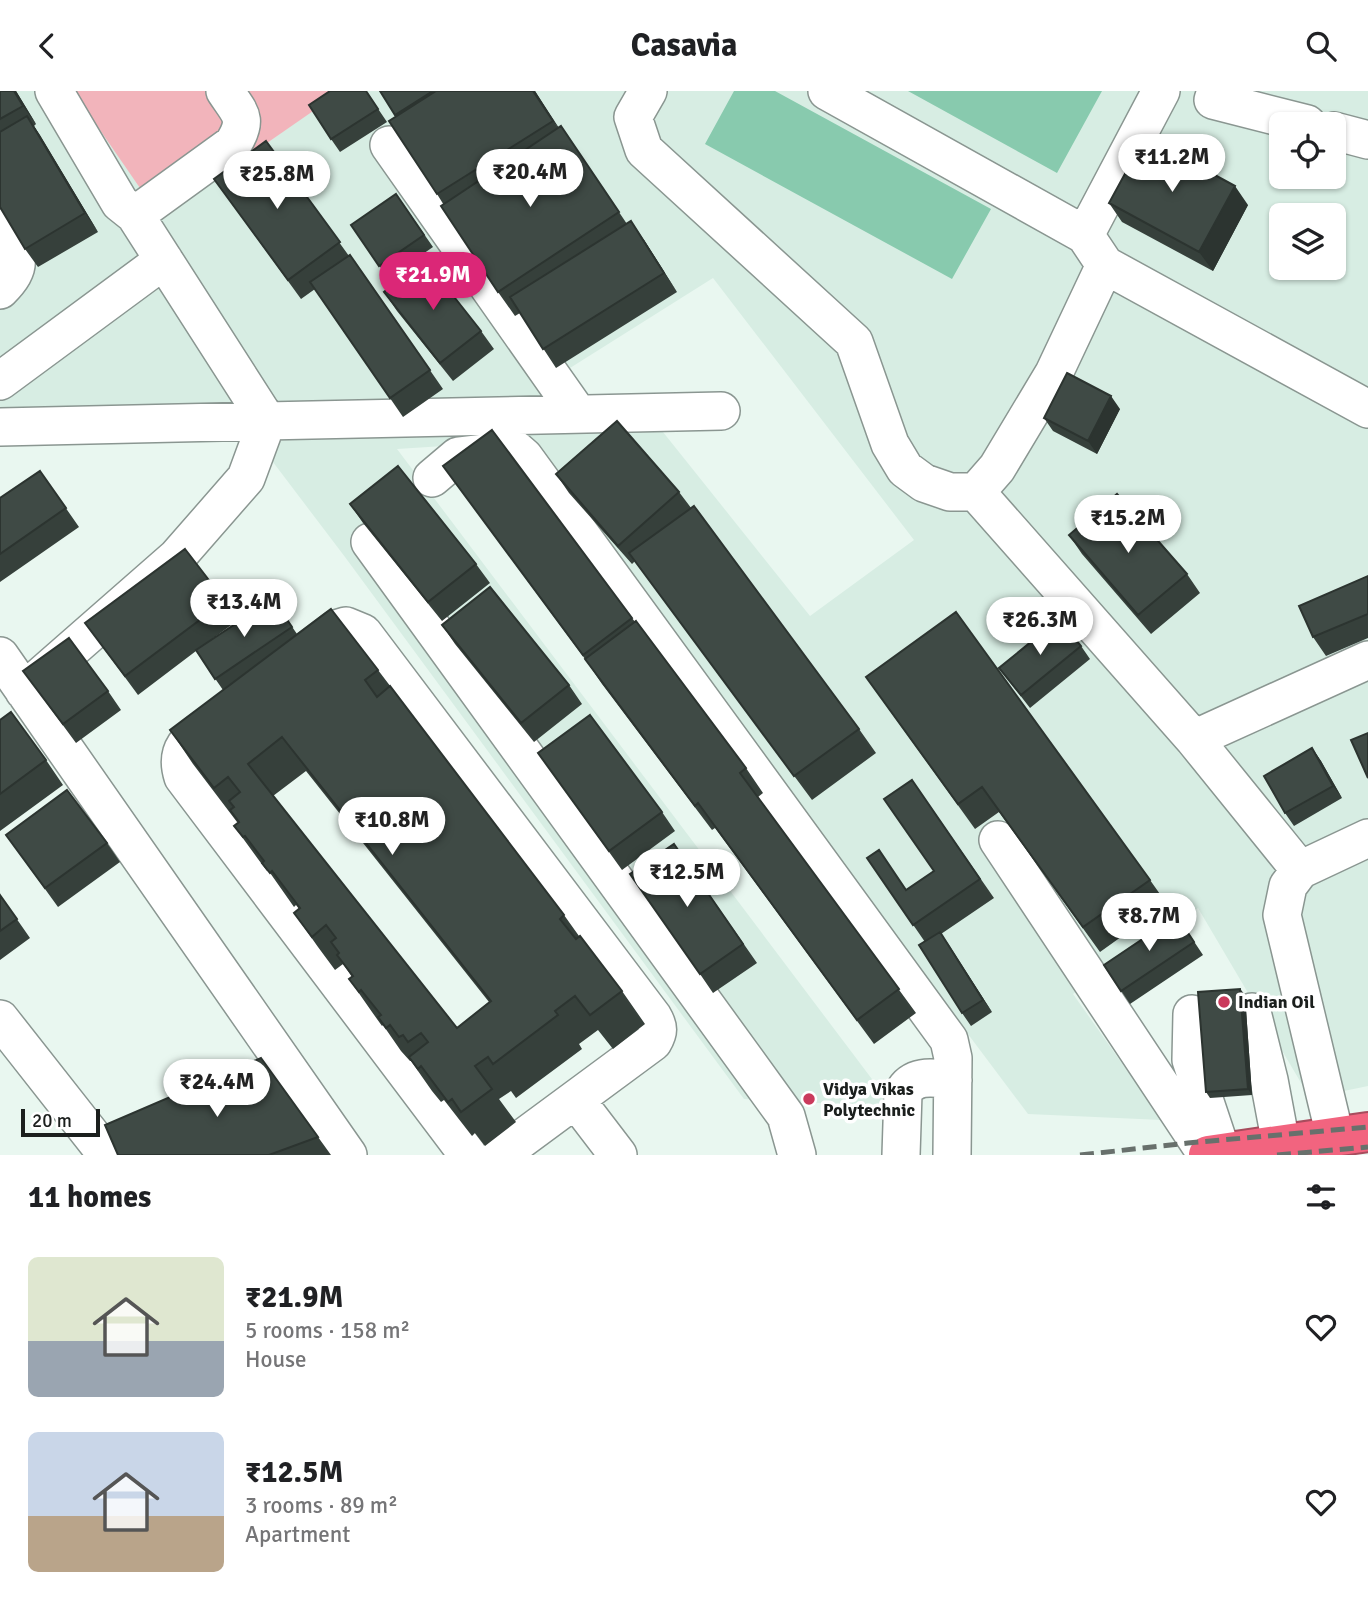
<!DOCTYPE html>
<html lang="en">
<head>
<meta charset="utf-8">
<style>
	body { margin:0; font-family:Signika,sans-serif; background:#f6f6f6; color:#202124; height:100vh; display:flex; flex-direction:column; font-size:26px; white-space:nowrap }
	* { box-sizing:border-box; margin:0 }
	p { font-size:23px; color:#757577 }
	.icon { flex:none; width:38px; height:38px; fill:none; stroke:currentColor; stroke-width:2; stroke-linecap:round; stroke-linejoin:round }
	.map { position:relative; height:1064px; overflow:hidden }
	.drawer { display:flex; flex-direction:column; background:#fff; flex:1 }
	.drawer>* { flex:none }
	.buttons { position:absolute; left:1269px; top:21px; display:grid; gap:14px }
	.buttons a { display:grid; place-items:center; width:77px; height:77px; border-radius:10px; background:#fff; box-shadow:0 2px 5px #0004; font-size:35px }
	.scale { position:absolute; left:21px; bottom:18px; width:79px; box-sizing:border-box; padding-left:7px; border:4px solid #1b1f1d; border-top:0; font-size:19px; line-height:24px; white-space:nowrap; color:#1b1f1d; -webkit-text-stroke:5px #fff; paint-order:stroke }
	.price { position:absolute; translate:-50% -60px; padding:0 16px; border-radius:24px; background:#fff; color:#222; font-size:23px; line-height:46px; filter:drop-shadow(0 2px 4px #0008) }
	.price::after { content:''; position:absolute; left:50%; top:42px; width:21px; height:16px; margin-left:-10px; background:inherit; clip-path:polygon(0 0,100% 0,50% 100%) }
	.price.current { background:#db2777; color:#fff }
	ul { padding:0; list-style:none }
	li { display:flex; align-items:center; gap:21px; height:175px; padding:0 28px }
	li span { display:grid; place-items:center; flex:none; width:196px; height:140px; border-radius:10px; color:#555 }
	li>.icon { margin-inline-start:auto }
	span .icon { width:84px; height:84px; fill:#fffc; stroke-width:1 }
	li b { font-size:30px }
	h2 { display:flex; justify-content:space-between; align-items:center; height:84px; padding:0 28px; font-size:30px }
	header { display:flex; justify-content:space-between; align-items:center; height:91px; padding:0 28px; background:#fff; font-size:32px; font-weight:700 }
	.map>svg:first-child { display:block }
	.built { fill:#d7ede3; fill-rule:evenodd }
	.green { fill:#f2b4bb }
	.water { fill:#88caae }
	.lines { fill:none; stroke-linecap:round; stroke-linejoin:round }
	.minor-casing { stroke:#8a9691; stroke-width:40 }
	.highway-casing { stroke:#a74c5d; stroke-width:42 }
	.minor { stroke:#fff; stroke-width:37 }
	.highway { stroke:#f2647f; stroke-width:38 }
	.rail { stroke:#68706c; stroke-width:5; stroke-dasharray:14 7; stroke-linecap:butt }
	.wall { fill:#36403b; fill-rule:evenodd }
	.shaded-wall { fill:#2c3430 }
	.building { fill:#3f4a45; stroke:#2c3430; stroke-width:2; fill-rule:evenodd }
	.poi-dot { fill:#ca3a5c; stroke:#fff; stroke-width:2.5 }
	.labels { text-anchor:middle; stroke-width:7; stroke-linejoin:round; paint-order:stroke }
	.poi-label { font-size:18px; font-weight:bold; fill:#1b1f1d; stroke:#fff; text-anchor:start }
</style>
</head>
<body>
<header><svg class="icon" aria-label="back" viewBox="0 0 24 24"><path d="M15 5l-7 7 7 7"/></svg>Casavia<svg class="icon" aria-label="search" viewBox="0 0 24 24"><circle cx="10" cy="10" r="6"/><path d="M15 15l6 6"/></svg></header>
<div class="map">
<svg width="1368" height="1064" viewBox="0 0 1368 1064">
	<rect width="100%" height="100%" fill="#e9f7f0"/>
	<path class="built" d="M0,0H1368V995L1310,1007L1198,817L1073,903L1162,1029L1028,1023L523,350L397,358L893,1016L744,1008L345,466L235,321L0,329ZM1281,33H1334V86H1281ZM1281,124H1334V177H1281ZM713,187L914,449L810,525L639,311L594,310L570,277Z"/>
	<path class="green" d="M73,0H342L160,126Z"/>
	<path class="water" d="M734,0H775L991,118L952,188L705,53Z
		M908,0H1102L1057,82Z"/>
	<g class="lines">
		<g class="minor-casing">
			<path id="minor" d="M648,0L633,26L644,59L854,251L890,353L905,378L924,392L950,401H976L997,377L1054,282L1105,174
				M827,0L1085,144
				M1161,0L1085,144L1105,174L1368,318
				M1216,0L1213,9L1307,33
				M1334,40L1368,49
				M389,54L578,323
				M135,124L233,53C249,27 240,23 225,0
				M0,137C17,164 26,173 0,199
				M0,290L164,169
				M0,336L721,320
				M432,387L458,365L509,359H516L524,366L949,949L953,967L952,1064
				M976,401L1194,648L1300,779
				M370,451L786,1025L797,1064
				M303,563L336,538L346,535L363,542L653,926C659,936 659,941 653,951L500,1064
				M0,565L348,1064
				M24,600L177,466L246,387L267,330L135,124L120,112L54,0
				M221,626C197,644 172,652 183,686L468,1064
				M1194,648L1368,569
				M998,749L1207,1064
				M1252,921L1269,989L1281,1053
				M1192,923L1191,969L1222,1062
				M0,928L107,1064
				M576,1009L618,1064
				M1335,1045L1282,824L1288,795L1300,779L1368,747
				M901,1064L903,1002C913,982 935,987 953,989"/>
		</g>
		<g class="highway-casing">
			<path id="highway" d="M1208,1064L1368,1041"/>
		</g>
		<use href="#minor" class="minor"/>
		<use href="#highway" class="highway"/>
		<path class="rail" d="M1080,1064L1188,1052L1368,1036
			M1277,1064L1368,1056"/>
	</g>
	<path class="wall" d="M0,0H16L36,33L34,35L98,141L38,176L25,158L0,116Z
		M366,0L387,31L340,61L331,48Z
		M380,0H535L558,37L561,35L627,133L644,149L677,201L556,277L520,222L515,225L498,201L437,103L396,25Z
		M266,50L349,165L350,164L443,298L403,326L315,198L301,208L214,88Z
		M396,103L433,156L388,187L351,134Z
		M1109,112L1248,114L1213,180L1122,131Z
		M384,201L481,240L494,258L453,290L397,220Z
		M1120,318L1097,363L1053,340L1044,327Z
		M492,339L635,531L746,677L763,702L758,706L916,922L874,953L715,737L712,739L602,593L585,568L443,375Z
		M40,380L79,436L0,491V407Z
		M556,383L679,401L859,638L876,662L812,709L635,470L632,473L569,402Z
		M350,413L476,473L490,492L442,530L363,432Z
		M1069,444L1187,483L1200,502L1151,543L1082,463Z
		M1368,485V547L1326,565L1313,546Z
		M273,508L297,543L378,579L564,824L579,845L622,900L645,933L613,958L598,939L579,953L582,958L516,1007L511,1000L499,1008L516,1031L485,1055L475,1042L472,1045L444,1009L441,1011L432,1000L411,970H410L401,960L383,934L382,935L372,921L349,888L352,886L343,873L335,879L318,856L294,822L299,818L296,814L294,816L268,779L267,780L258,768L234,735L239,731H237L193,673L170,639L223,599L196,560L138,604L85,532L225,510L238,529L208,551ZM306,680L489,911L457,937L273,705Z
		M442,534L569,594L582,613L534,651L455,553Z
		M1081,555L1090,568L1030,617L999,577Z
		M23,580L108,600L121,619L76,652Z
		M883,610L1150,789L1167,813L1100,861L999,721L975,738Z
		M0,629L46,669L63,694L0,740Z
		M1312,657L1321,670L1342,707L1294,735L1285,722Z
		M538,662L662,721L675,740L622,779Z
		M912,689L994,807L941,843L992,921L971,935L962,922L925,851L867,767L906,799L934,780Z
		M6,744L107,752L120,771L58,816Z
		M674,753L757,872L713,902L700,883Z
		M0,804L30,847L0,869Z
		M1177,825L1203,864L1130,913L1104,874Z
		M1240,898L1245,904L1252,1004L1210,1007L1206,1001Z
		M261,967L331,1064H118Z"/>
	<path class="shaded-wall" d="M14,0H16L36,33L23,15Z
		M533,0H535L570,54L553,30Z
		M27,25L40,44L98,141L85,122Z
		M1235,95L1248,114L1213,180L1199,161Z
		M631,130L644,149L677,201L664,182Z
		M1111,305L1120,318L1097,363L1088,350Z
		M1312,657L1321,670L1342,707L1333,695Z
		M940,841L949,854L992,921L983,909Z
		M1240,898L1245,904L1252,1004L1248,998Z"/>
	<path class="building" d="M0,0H14L23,15L0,28Z
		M330,0H366L378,18L331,48L309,14Z
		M380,0H433L395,24Z
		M436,0H533L553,30L437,103L389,30Z
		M27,25L85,122L25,158L0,116V41Z
		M561,35L619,121L498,201L441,115Z
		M1145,46L1235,95L1199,161L1109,112Z
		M266,50L340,151L288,189L214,88Z
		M396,103L424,144L379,175L351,134Z
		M631,130L664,182L543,258L510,206Z
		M350,164L430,279L390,307L310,191Z
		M425,169L481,240L440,272L384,201Z
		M1067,282L1111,305L1088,350L1044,327Z
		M617,330L679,401L618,455L556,383Z
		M492,339L632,527L583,564L443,375Z
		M398,375L476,473L428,511L350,413Z
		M40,380L66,417L0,463V407Z
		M1117,403L1187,483L1138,524L1069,444Z
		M694,415L859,638L794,685L629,462Z
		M185,458L225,510L125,585L85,532Z
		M1368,485V523L1313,546L1299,515Z
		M490,496L569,594L521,632L442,534Z
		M273,508L292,536L215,588L196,559Z
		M331,518L378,579L365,589L377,606L390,595L564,824L560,828L576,848L580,845L622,900L590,924L575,905L555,920L558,924L493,973L488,966L475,975L492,998L461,1021L452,1008L448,1011L421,975L418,978L409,966L428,951L421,942L408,951L403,944L399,946L390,934L386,937L378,926L381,924L361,899L359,901L349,888L353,885L337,864L339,862L331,851L336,847L326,834L312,846L294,822L300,817L272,780L270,782L262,772L264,770L245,745L243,746L234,735L239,731L230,719L234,716L229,710L240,701L228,686L214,697L170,639ZM282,646L491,910L457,937L248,673Z
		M956,521L1150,789L1083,836L982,696L958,713L866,586Z
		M1059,528L1081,555L1021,604L999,577Z
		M636,530L746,677L740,682L899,898L857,929L698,712L695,715L585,568Z
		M69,547L108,600L63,633L23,580Z
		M11,621L46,669L0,703V629Z
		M590,624L662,721L609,760L538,662Z
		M1368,642V687L1351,649Z
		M1312,657L1333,695L1285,722L1264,685Z
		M912,689L980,788L913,834L867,767L879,759L906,799L934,780L884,708Z
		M67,699L107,752L45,797L6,744Z
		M674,753L743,853L700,883L630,783Z
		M0,804L17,828L0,840Z
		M1177,825L1194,851L1121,900L1104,874Z
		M940,841L983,909L962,922L919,854Z
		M1240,898L1248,998L1206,1001L1198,901Z
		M261,967L318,1046L269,1064H118L105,1034Z"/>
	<g class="poi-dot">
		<circle cx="1224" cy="911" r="7"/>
		<circle cx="809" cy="1008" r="7"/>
	</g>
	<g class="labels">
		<g class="poi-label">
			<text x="1238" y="917">Indian Oil</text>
			<text x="823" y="1004">Vidya Vikas<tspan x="823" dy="21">Polytechnic</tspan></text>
		</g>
	</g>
</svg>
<div class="buttons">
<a><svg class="icon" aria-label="locate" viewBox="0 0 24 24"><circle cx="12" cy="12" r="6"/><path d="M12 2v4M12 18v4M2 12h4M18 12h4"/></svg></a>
<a><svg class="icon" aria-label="layers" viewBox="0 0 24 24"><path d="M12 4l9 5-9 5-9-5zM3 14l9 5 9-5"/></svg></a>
</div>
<div class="scale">20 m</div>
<b class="price" style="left:1172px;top:103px">₹11.2M</b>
<b class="price" style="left:530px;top:118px">₹20.4M</b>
<b class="price" style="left:277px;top:120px">₹25.8M</b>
<b class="price current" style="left:433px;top:221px">₹21.9M</b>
<b class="price" style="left:1128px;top:464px">₹15.2M</b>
<b class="price" style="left:244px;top:548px">₹13.4M</b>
<b class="price" style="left:1040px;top:566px">₹26.3M</b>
<b class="price" style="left:392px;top:766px">₹10.8M</b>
<b class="price" style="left:687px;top:818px">₹12.5M</b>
<b class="price" style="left:1149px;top:862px">₹8.7M</b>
<b class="price" style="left:217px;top:1028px">₹24.4M</b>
</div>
<section class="drawer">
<h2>11 homes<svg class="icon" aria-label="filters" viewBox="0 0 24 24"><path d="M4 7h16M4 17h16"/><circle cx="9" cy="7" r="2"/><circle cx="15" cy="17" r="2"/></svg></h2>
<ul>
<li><span style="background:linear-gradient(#dfe7d0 60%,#9aa5b1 0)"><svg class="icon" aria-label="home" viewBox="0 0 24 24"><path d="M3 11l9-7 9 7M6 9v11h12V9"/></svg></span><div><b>₹21.9M</b><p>5 rooms · 158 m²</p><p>House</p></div><svg class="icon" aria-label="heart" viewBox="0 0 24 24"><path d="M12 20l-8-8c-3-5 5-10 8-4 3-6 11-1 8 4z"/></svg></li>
<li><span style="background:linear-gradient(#c9d6e8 60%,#b9a48a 0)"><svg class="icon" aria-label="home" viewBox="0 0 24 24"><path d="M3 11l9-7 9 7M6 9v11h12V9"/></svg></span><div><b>₹12.5M</b><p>3 rooms · 89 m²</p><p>Apartment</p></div><svg class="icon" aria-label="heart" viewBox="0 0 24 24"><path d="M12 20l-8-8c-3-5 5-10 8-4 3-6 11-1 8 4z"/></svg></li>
</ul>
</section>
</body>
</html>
